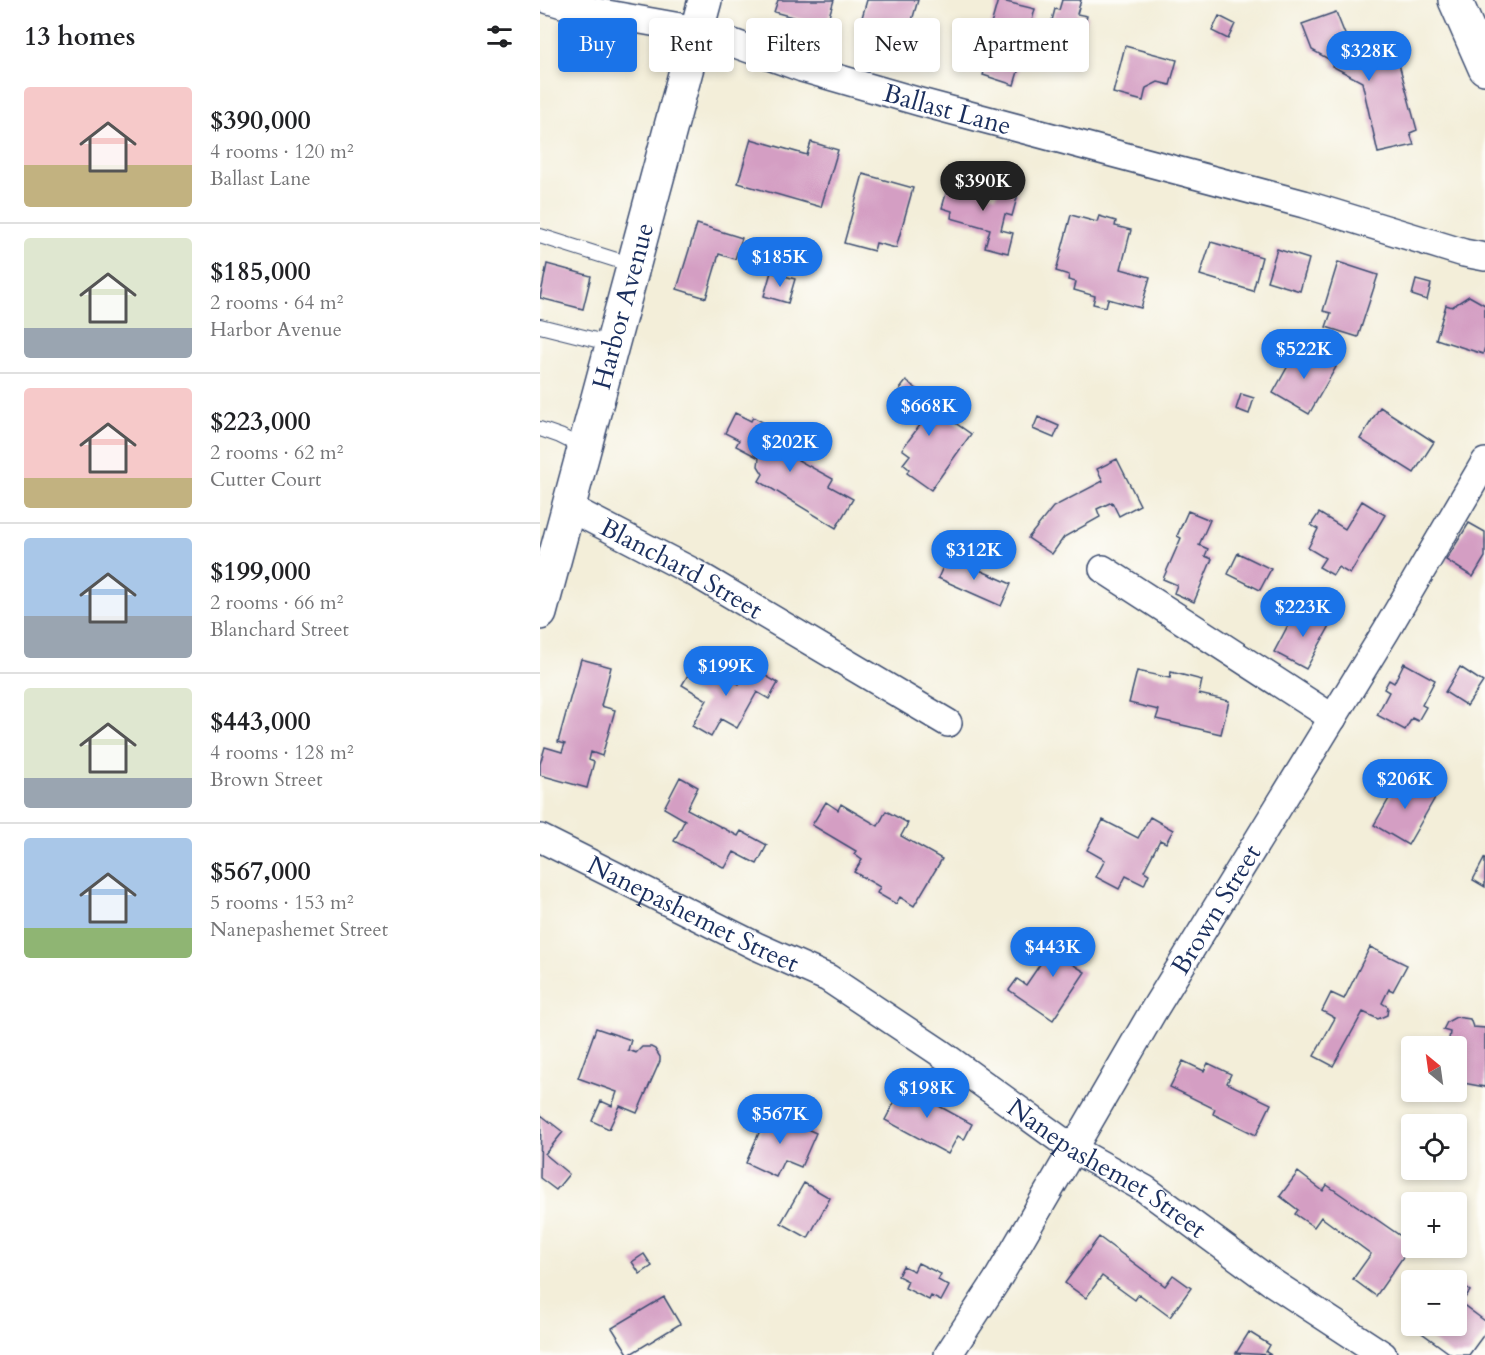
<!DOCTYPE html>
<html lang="en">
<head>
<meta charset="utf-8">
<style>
	body { margin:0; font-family:Cardo,serif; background:#f6f6f6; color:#202124; height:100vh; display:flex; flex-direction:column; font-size:22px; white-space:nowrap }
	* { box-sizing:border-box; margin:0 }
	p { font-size:20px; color:#757577 }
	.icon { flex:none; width:33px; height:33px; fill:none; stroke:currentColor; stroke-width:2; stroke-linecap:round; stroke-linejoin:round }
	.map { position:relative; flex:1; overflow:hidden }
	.panel { display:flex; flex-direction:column; background:#fff; width:540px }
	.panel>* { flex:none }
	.banner { position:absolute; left:18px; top:18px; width:570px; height:54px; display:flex; gap:12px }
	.needle { width:39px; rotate:331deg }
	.fabs { position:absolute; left:861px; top:1036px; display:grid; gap:12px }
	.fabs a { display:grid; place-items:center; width:66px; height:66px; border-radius:6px; background:#fff; box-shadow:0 3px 9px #0003; font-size:30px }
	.price { position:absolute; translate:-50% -51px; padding:0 14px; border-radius:21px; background:#1a73e8; color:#fff; font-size:20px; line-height:39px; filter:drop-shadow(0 2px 3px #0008) }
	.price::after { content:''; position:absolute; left:50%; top:36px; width:18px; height:14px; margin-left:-9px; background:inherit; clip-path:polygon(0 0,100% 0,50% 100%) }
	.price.active { background:#222; color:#fff }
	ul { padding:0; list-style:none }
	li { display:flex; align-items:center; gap:18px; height:150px; padding:0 24px }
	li+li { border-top:2px solid #e0e0e0 }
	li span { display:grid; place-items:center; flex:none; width:168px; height:120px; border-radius:6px; color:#555 }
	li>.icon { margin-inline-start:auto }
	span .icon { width:72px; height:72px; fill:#fffc; stroke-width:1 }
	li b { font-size:26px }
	h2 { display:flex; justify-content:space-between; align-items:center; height:72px; padding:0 24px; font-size:26px }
	.chip { padding:0 21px; border-radius:6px; background:#fff; box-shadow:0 3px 9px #0003; font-size:21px; line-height:54px }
	.chip.active { background:#1a73e8; color:#fff }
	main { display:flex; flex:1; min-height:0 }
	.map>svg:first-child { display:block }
	.building { fill:#d49ec3 }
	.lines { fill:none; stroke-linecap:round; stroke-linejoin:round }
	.service-casing { stroke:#3b4c70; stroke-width:16 }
	.minor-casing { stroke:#3b4c70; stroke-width:30 }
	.secondary-casing { stroke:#3b4c70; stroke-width:36 }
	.service { stroke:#fff; stroke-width:14 }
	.minor { stroke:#fff; stroke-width:27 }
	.secondary { stroke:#fff; stroke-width:33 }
	.labels { text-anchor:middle; stroke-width:6; stroke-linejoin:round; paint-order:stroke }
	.street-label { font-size:26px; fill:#1b2f5e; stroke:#fdfcf7 }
</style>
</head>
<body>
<main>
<section class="panel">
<h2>13 homes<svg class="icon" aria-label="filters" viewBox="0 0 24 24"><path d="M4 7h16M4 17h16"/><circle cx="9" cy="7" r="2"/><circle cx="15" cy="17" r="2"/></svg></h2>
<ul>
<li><span style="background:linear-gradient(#f6c9c9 65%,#c2b280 0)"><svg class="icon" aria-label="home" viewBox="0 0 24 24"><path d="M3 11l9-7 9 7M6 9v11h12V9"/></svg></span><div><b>$390,000</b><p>4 rooms · 120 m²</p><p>Ballast Lane</p></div></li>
<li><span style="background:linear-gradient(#dfe7d0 75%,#9aa5b1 0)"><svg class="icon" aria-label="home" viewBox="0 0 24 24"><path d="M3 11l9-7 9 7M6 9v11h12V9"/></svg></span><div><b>$185,000</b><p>2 rooms · 64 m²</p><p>Harbor Avenue</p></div></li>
<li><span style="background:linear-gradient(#f6c9c9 75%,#c2b280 0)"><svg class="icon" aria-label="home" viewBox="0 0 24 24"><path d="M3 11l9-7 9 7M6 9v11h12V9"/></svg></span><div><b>$223,000</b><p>2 rooms · 62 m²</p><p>Cutter Court</p></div></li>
<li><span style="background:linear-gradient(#a9c7e8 65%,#9aa5b1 0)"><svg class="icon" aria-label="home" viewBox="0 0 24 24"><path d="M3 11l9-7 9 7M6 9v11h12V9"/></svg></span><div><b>$199,000</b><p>2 rooms · 66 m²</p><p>Blanchard Street</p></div></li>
<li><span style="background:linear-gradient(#dfe7d0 75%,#9aa5b1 0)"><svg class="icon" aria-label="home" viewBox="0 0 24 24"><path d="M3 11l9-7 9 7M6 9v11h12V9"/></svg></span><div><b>$443,000</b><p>4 rooms · 128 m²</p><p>Brown Street</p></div></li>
<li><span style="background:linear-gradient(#a9c7e8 75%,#8fb573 0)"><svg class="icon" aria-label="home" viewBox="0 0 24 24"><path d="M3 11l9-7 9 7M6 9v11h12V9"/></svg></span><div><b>$567,000</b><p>5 rooms · 153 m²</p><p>Nanepashemet Street</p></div></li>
</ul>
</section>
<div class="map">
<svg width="945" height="1355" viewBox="0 0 945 1355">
	<rect width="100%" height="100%" fill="#fdfcf7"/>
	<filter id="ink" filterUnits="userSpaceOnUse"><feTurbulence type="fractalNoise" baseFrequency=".0167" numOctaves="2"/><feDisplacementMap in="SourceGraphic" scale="12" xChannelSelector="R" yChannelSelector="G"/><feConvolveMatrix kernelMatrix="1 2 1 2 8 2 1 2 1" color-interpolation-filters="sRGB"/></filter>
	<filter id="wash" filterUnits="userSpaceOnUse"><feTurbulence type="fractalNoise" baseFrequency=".008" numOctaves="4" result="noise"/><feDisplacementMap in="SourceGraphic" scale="24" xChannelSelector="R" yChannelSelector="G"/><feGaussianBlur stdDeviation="1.35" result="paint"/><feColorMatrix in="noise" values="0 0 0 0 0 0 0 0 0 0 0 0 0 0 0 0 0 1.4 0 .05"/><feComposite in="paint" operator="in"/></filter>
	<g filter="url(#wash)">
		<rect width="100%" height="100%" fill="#f3eed9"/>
		<g id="blocks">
			<path class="building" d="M238,0H294L286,26L234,12Z
				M327,0H378L364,48L317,35Z
				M458,0L495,9L488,36L481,34L474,56L482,58L474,85L443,75L457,30L450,28Z
				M522,0H541L537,14L547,16L538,49L507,40L515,9L519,10Z
				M796,12L808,42L831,59L856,53L877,130L870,133L874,145L838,153L822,82L792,66L794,62L772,50L762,24Z
				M679,16L695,24L688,39L672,31Z
				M585,46L637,60L630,85L618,82L606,88L603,101L573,93Z
				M211,139L267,155L271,142L298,150L281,207L198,183Z
				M323,174L373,188L356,248L336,243L334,251L304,243Z
				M409,183L456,196L458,189L478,194L472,216L465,214L461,230L473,233L468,253L445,247L450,229L411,218L412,211L402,208Z
				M531,215L557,222L559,216L576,221L575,226L591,230L581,269L610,277L601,308L568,299L566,307L553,304L555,296L534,290L536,282L528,280L529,275L516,271Z
				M157,224L202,238L195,259L179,254L166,298L137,289Z
				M671,242L722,257L713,291L660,275Z
				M737,249L769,259L760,291L727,281Z
				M798,262L838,275L818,337L786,327L791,313L783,311Z
				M7,264L51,276L43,309L0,298Z
				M231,272L255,279L248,303L224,296Z
				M876,280L891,284L887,300L872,295Z
				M929,296L945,305V347L943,354L896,339L906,305L912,307Z
				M759,346L796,367L769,414L733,393Z
				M366,381L391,399L388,404L431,434L391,490L367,473L369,469L363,464L370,455L362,449L381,424L350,402Z
				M701,394L714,398L709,414L696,409Z
				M840,407L894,442L874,473L820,439Z
				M195,413L211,421L213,417L232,427L225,442L293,479L289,486L313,499L296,528L219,481L223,474L218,466L219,458L196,446L199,440L185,433Z
				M498,417L519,426L514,438L493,429Z
				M577,459L600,505L579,516L572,502L557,509L560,517L524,537L512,554L488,538L513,507L563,481L557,469Z
				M822,501L845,515L810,574L798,567L793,575L779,567L785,558L768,548L778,529L771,525L779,513L805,529Z
				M648,511L670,520L659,545L668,549L665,556L672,559L654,602L634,593L637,585L623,579L641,538L637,536Z
				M929,523L945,532V557L933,577L906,560Z
				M698,553L731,569L720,590L688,574Z
				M408,556L471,584L461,606L398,578Z
				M776,611L793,620L766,669L734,652L755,612L771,621Z
				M41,659L71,667L61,706L75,710L62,756L51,752L49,760L54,762L47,788L0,775V764L5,747L22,752L25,744L18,742Z
				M864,663L895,680L882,705L886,707L878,721L872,718L865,730L837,715L849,692L844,689L849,680L854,683Z
				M154,665L177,679L180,673L199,684L209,666L238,683L229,699L217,692L197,728L181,719L171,737L152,726L167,700L142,685Z
				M920,667L943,682L927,706L905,692Z
				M597,671L630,678L631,672L662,680L659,694L689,701L681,734L616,719L619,710L589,703Z
				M862,776L896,796L868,845L834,825Z
				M140,777L158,787L147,809L198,836L201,831L227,845L217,864L194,852L185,868L134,841L145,820L124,808Z
				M286,802L298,810L301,804L338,826L346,811L368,823L361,836L402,859L374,906L360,897L356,904L337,893L340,887L314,872L322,860L314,854L316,851L272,825Z
				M610,817L633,830L626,843L620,840L604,871L609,874L604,885L586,876L579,889L556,877L565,860L547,850L563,820L598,838Z
				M945,857V887L933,880Z
				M522,932L543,946L532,964L545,972L513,1020L469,990L477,979L486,985Z
				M830,947L867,965L853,991L849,989L842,1003L848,1007L847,1015L838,1019L823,1012L793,1066L774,1056L795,1018L782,1011L791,993L804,999Z
				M916,1017L930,1019L933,1027L945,1028V1087L923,1083L924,1077L916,1075V1047H908L910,1032L903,1030L907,1022Z
				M56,1028L91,1040L88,1050L96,1053L102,1047H111L115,1049L120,1057V1061L97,1113L80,1106L69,1129L52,1121L61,1101L72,1106L77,1092L38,1078Z
				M643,1061L664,1071L668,1063L691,1074L687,1083L731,1104L716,1135L673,1114L675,1109L630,1087Z
				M365,1082L400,1101L397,1105L432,1124L424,1140L418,1136L408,1154L345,1120Z
				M228,1112L276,1133L261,1167L244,1160L236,1177L206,1163Z
				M1,1115L23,1132L5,1154L29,1174L16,1190L0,1178Z
				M758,1172L783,1191L787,1185L872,1244L836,1296L813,1279L831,1254L781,1217L774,1227L755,1214L758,1210L740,1196Z
				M264,1183L290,1198L268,1238L241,1223Z
				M559,1237L625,1286L633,1275L651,1288L630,1317L599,1294L595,1300L562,1276L546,1298L525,1283Z
				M104,1254L112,1266L100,1274L92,1262Z
				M378,1263L401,1274L398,1280L409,1286L401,1301L391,1296L389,1300L365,1288L368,1281L358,1276L363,1266L374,1271Z
				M916,1281L930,1291L921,1303L945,1321V1333L929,1355H912L882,1333L888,1326H916Z
				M124,1297L140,1324L89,1355L72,1328Z
				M709,1332L730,1345L726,1352L731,1355L696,1353Z"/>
		</g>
	</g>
	<g filter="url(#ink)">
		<use href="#blocks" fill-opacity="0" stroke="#3b4c70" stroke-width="1.5"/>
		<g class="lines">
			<g class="service-casing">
				<path id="service" d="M0,236L92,265
					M0,326L72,344
					M0,429L20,436L44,448"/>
			</g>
			<g class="minor-casing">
				<g id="minor">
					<path id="s1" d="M9,0L39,9L157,30L262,68L380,102L764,204L924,253L945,257"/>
					<path id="s2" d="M28,507L155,573L408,723"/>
					<path d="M563,569L793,718"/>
					<path id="s3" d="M0,838L216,946L288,978L399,1052L533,1149L605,1189L730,1281L843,1355"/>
					<path id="s4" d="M408,1355L457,1280L612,1013L846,631L945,462"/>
				</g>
			</g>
			<g class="secondary-casing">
				<g id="secondary">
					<path d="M915,0L945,68"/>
					<path id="s5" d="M0,613L165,0"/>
				</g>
			</g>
			<use href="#service" class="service"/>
			<use href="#minor" class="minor"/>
			<use href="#secondary" class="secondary"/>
		</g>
	</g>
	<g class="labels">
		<g class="street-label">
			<text dy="9" stroke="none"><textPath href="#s1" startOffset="414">Ballast Lane</textPath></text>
			<text dy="9" stroke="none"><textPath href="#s5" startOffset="318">Harbor Avenue</textPath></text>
			<text dy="9" stroke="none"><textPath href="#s2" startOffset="129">Blanchard Street</textPath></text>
			<text dy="9" stroke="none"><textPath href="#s4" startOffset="520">Brown Street</textPath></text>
			<text dy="9" stroke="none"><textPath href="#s3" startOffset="171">Nanepashemet Street</textPath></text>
			<text dy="9" stroke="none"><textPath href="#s3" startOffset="658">Nanepashemet Street</textPath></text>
		</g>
	</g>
</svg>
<div class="fabs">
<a><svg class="needle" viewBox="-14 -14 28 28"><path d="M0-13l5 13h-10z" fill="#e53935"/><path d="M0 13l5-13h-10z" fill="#757577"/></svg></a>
<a><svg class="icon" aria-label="locate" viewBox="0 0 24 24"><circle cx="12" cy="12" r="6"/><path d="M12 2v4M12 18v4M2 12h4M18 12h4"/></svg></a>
<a>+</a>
<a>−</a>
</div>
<b class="price" style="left:829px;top:82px">$328K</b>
<b class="price active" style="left:443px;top:212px">$390K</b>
<b class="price" style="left:240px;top:288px">$185K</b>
<b class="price" style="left:764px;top:380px">$522K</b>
<b class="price" style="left:389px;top:437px">$668K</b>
<b class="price" style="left:250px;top:473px">$202K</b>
<b class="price" style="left:434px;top:581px">$312K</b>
<b class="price" style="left:763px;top:638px">$223K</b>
<b class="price" style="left:186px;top:697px">$199K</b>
<b class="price" style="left:865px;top:810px">$206K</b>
<b class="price" style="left:513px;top:978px">$443K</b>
<b class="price" style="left:387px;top:1119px">$198K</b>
<b class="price" style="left:240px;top:1145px">$567K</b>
<div class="banner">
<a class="chip active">Buy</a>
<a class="chip">Rent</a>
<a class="chip">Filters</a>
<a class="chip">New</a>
<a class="chip">Apartment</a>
</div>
</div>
</main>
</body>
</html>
